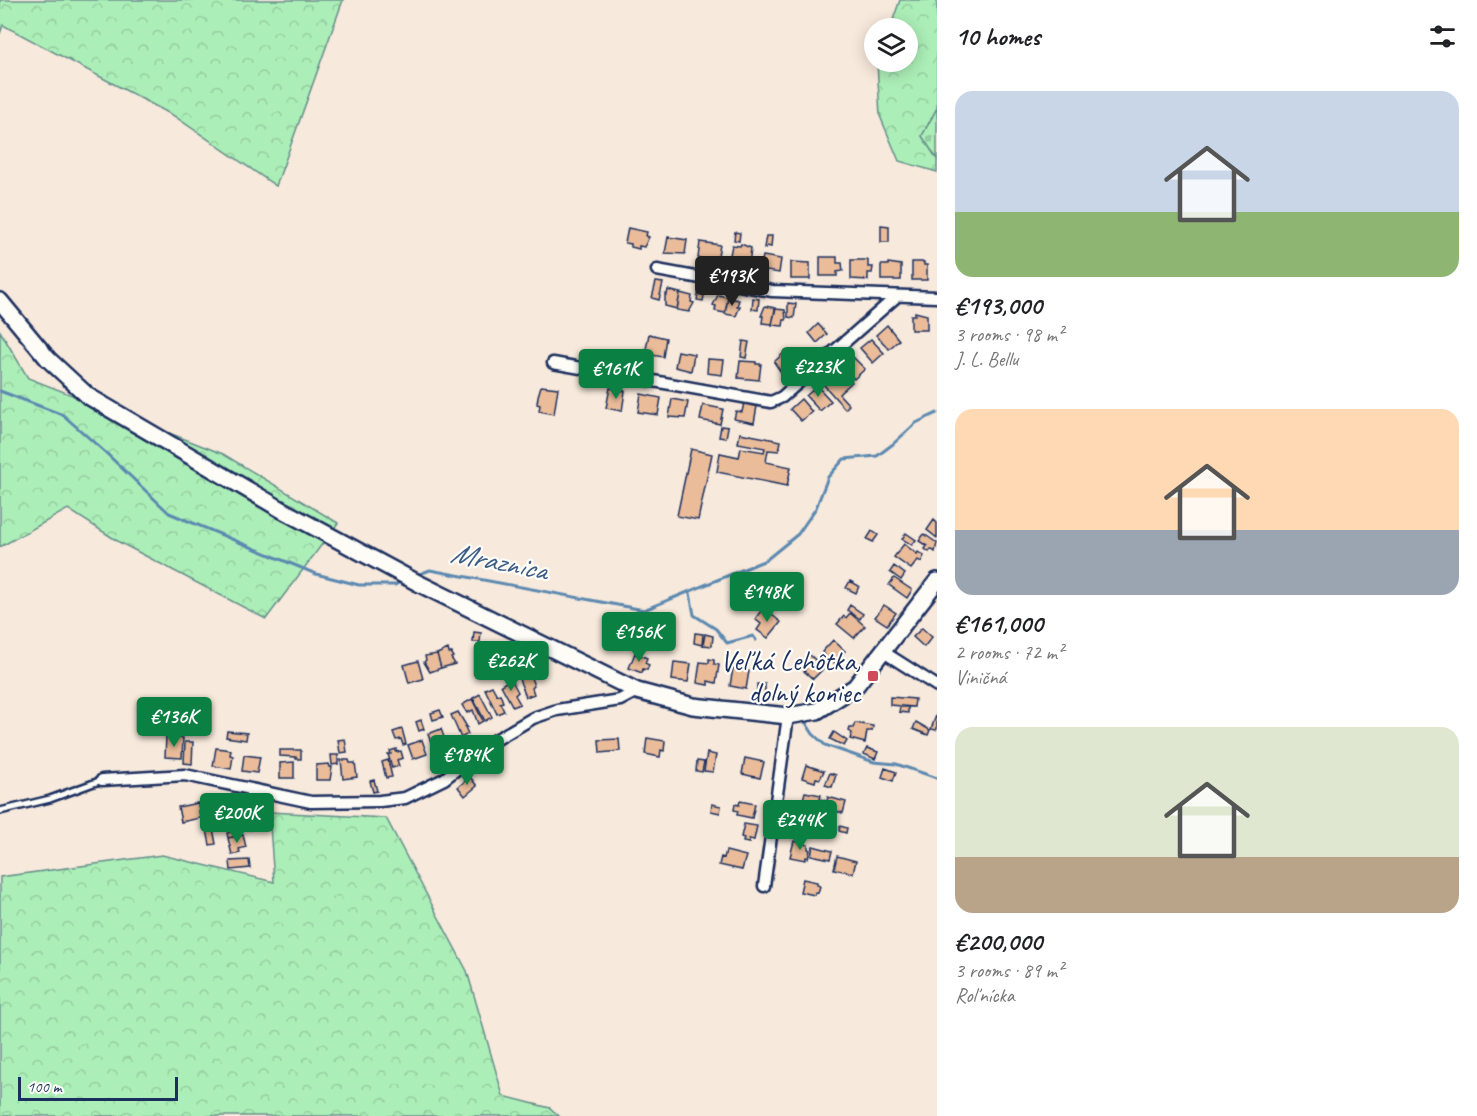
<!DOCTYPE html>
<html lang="en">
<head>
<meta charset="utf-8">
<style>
	body { margin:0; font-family:Caveat,sans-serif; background:#f6f6f6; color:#202124; height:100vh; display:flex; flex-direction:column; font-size:22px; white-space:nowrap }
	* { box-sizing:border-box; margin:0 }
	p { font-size:20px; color:#757577 }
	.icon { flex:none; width:33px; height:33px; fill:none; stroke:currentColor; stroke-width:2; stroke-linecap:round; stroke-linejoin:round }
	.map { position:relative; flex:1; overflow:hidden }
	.side { display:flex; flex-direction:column; background:#fff; width:540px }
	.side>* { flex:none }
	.controls { position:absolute; left:864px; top:18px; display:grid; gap:12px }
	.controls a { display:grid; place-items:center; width:54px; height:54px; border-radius:50%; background:#fff; box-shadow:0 3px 15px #0003; font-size:30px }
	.scale { position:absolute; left:18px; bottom:15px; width:160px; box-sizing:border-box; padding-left:6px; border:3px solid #1b2f5e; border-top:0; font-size:16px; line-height:21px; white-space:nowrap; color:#1b2f5e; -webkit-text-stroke:4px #fdfcf7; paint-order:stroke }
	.price { position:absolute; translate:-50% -51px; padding:0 14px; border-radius:6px; background:#0b8043; color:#fff; font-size:20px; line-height:39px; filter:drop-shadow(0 2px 3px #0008) }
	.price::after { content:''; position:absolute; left:50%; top:36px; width:18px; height:14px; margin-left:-9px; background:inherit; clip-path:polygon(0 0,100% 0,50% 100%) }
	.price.active { background:#222; color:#fff }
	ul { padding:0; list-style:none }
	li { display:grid; align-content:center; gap:12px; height:318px; padding:0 18px }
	li span { display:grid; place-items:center; height:186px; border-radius:18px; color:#555 }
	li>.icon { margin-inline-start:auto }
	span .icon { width:108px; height:108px; fill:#fffc; stroke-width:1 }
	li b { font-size:26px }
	h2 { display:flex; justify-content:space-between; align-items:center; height:72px; padding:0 18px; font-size:26px }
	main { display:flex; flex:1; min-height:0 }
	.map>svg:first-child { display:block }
	.forest { fill:url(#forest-crowns); stroke:#648e8a; stroke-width:1.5 }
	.cemetery { fill:url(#cemetery-stones); stroke:#648e8a; stroke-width:1.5 }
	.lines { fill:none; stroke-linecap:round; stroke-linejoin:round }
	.stream { stroke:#5c89b1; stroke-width:3 }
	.building { fill:#eabc9a; stroke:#1b2f5e; stroke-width:1.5 }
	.lane-casing { stroke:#1b2f5e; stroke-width:10 }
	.street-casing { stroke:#1b2f5e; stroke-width:15 }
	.secondary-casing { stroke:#1b2f5e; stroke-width:20 }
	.lane { stroke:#fdfcf7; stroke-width:5 }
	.street { stroke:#fdfcf7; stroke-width:10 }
	.secondary { stroke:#fdfcf7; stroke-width:15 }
	.poi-dot { fill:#d1495b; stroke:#fdfcf7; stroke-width:2 }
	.labels { text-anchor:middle; stroke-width:4.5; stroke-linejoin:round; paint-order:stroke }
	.poi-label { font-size:28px; fill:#1b2f5e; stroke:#fdfcf7; text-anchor:end }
	.water-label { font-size:30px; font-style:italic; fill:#3b5c87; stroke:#fdfcf7 }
</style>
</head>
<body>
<main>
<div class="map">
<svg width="937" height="1116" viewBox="0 0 937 1116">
	<defs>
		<pattern id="forest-crowns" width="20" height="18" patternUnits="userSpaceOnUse" patternTransform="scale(1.5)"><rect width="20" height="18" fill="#aceeb7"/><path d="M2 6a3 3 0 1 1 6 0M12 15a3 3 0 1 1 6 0" fill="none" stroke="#93cca0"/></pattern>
		<pattern id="cemetery-stones" width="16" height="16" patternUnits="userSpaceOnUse" patternTransform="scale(1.5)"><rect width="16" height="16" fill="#aceeb7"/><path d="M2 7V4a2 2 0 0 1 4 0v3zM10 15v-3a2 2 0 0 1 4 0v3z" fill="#93cca0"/></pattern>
	</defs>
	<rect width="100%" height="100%" fill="#f7e9db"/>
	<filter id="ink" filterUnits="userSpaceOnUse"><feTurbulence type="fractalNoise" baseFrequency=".0167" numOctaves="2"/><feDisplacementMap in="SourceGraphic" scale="12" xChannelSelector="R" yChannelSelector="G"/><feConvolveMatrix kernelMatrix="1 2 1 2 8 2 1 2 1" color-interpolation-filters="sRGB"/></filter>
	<g filter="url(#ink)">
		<path class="forest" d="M0,0H343L276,186L174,116L3,25L0,34Z
			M900,0H937V108L922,136L937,159V172L899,161L880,116L877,62H908V28H890Z
			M0,331L28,378L223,454L338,523L266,619L119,542L68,509L0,547Z
			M269,812L386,818L467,971L503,1096L550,1108L559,1116H0V877L162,855L274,882Z"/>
		<path class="cemetery" d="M937,108V159L922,136Z"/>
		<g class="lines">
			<path class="stream" d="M0,391L63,415L106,453L169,513L316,574L359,585H395L402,581
				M417,575L430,570L644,610L766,560L798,534L816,508L828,477L844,459L877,456L893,444L916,423L937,413
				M690,593L694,615L716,629L727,643L753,636L756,640
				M806,723L813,734L825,745L874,762L896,764L937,778"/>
		</g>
		<path class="building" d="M881,225L889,226V242H881Z
			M628,228L647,232L646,236L649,237L644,247L639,246V249L631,247V244L625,243Z
			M735,232L740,233L739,241L734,240Z
			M766,236H772L771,247L767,246L766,248H764Z
			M668,237L687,240L685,254L665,253Z
			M700,242L720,245L717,261L698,258Z
			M741,244L751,248L749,265L729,260L732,245L740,246Z
			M763,256L781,259L779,273L760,270Z
			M820,257H837V263H842L843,271L837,272V276H820Z
			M851,260H868V267H873L872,273H868V280L851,279Z
			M791,262L810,263V279H791Z
			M912,262H924V265H927V280H912Z
			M888,263L901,265V280H881V265H888Z
			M656,282L663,283L659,300L652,298Z
			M668,290L680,293L677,309L665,306V294L667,295Z
			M699,290L705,291L703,301L697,300Z
			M680,293L692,296L691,302L694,303L689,312L677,310Z
			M718,295L728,297L725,313L715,311L716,306L713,305Z
			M728,298L739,300L737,306H740L736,316L725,314Z
			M753,298L759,299L758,310L752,309Z
			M788,303L796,304L794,318L788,317Z
			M765,306L776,308L772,324L762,323L763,316H761Z
			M775,309L785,310L786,320H784L783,326L772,325Z
			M915,312L927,315V330H911V315H915Z
			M818,324L827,334L817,343L809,333Z
			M887,325L899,340L889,349L876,335Z
			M649,334L666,338L663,357L645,354Z
			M871,339L884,353L873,363L860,348Z
			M743,341L749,342L746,358L741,357Z
			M678,351L694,354L691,371L675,367Z
			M786,351L788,353L791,351L799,360L783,375L774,362Z
			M851,355L865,369L854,379L842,366Z
			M708,359L724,360L722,375L707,373Z
			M740,361L756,362V364H761L759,380L738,378Z
			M833,361L852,382L839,394L849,405L845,409L816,376Z
			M541,386L558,388L554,414L539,411L540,405L537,404L538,396Z
			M817,386L831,401L820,411L806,396Z
			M610,388L625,391L622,411L606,408Z
			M641,394L661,398L658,415L638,412Z
			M672,399L688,402L685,418L669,417Z
			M801,399L812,412L801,421L790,409Z
			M744,403L757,406L754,423L734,419L736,411L742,412Z
			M703,405L723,409L720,424L700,420Z
			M721,426L728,427L726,438L719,437Z
			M740,433L781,441L779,451L768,450L766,462L791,467L787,486L717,472L720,453L739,457L741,448L764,452L765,448L738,443Z
			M691,449L712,454L698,520L677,516Z
			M934,520L937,523V538L927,530Z
			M872,531L878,535L873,542L867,539Z
			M906,533L916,540L912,545L902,539Z
			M924,534L937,543L935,552L931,549L929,552L925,549L927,546L919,541Z
			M904,544L917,554L918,552L924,556L921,562L918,560L911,569L894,557Z
			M894,566L905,574L901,580L890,572Z
			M894,578L912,590L907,598L889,585Z
			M850,581L859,586L856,593L846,588Z
			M850,605L863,614L860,619L847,610Z
			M884,605L896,613L887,625L875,617Z
			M763,608L781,622L768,638L757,630L761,624L755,619Z
			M850,613L865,626L854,638L837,624L844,616L846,618Z
			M922,628L932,637L924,647L913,637Z
			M474,632L481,633L480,642H473Z
			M695,633L703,634L702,645L694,643Z
			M705,634L713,636L712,646L703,645Z
			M833,640L845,651L834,663L829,659L827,662L822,658L825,655L822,652Z
			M495,647L496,649L500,647L502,652L499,654L504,665L493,670L484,653Z
			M448,649L449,653H452L453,657L451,658L455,664L441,668L437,654Z
			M635,653L647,658L645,663L649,665L647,670L643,669L642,673L629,668Z
			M437,654L441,668L430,672L424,662L426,660L425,656Z
			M810,655L824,668L813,679L804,671L806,668L801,663Z
			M512,658H518V663L512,664Z
			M709,659L714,660V664L719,665L716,683L708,681V685L697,683L700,662L709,663Z
			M418,661L423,679L409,683L404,665Z
			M674,662L691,664L688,682L672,680Z
			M518,663L519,671L515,673L512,664Z
			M733,668L749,671L746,689L730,686Z
			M530,675L534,686L532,688L534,694L526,697L519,679Z
			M511,679L518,692L515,695L520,704L513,707L501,685Z
			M757,684H765V698H757Z
			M492,686L497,695L500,694L503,702L500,703L504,711L497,714L485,689Z
			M480,694L492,717L485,721L473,698Z
			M890,697L915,699L914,707L890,705Z
			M472,699L483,721L478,724L473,710L467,713L462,705Z
			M900,707H908V713L899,712Z
			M440,710L443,717L433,720L431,713Z
			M458,712L467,727H465L468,734L461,738L451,715Z
			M937,713V729L936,730L931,729Z
			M421,720L424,729L419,731L416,722Z
			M916,722L930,730L928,735L913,729Z
			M855,723L873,726L872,731H867L865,743L850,739L852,733L849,731L850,728H853Z
			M402,729L406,744L403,745L401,739L396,740L393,732Z
			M441,729L447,745L434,751L428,734Z
			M227,731L247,733L246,740L226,737Z
			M834,732L847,741L844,746L830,739Z
			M166,737L183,738L182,758L165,757Z
			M647,738L665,741L664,751L661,750L660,757L645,754Z
			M345,739L347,752L340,753L338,740Z
			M619,739L620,751L600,753L599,740Z
			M422,740L427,754L413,759L408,745Z
			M185,742H193L192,764L184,763Z
			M216,748L231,750L230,755L233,756L231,769L213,766Z
			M867,748L878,752L875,759L864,754Z
			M396,749V752L401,751L403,758L397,760L399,766L392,768L388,754H391L390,751Z
			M280,750H301V759H296V757L280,756Z
			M707,753L716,755L713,772L704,771Z
			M244,755L260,757L257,773L242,771Z
			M331,755H338V764L332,765Z
			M745,758L764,762L760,778L742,774Z
			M341,760H349L350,763H355L357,777L343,779Z
			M388,760L392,777L386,778L382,762Z
			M697,761L704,762L702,772L696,771Z
			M294,762V778H280V763Z
			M329,764L330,767H332L330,780H316V765Z
			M806,765L824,771L820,779L816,778L815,782L802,778Z
			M885,768L896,772L893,781L882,777Z
			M830,773L836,775L832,787L825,785Z
			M470,777L477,786L465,796L458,787Z
			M374,780L377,791L373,792L370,781Z
			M805,792L821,795L820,799L824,800L821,811L801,807Z
			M828,797L846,802L843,813L825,808Z
			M740,801L755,804L752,818L737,815L738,811L734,810L735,804L739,805Z
			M198,803L200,818L181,822L178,807Z
			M712,804L721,806L720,813L711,811Z
			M219,806L220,809L226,807L229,822L214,825L209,808Z
			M209,808L212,823L204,825L201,810Z
			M800,816L822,822L818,836L796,830Z
			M212,823L216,844L210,845L206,825Z
			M744,824L757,826L754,840L749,839V843L743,842L744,838L741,837Z
			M840,826L847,828L846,833L839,831Z
			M235,831L236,836L228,838L227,833Z
			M243,835L246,847L239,849L240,853L232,855L228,838Z
			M794,841L808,845V849L810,850L808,858L806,857L805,860L790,857Z
			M813,846L832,851L830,859L811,855Z
			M726,851L746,856L742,870L719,865L721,857L724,858Z
			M837,856L856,861L853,873L834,869Z
			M249,860L250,868L231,870L230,861Z
			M803,879L817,882V885L820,886L818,893L815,892V895L800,892Z"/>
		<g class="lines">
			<g class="lane-casing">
				<path id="lane" d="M0,811L50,799L102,780"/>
			</g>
			<g class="street-casing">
				<path id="street" d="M657,270L772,291L937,297
					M553,363L771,402L782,397L896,297
					M882,651L937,686
					M102,780L185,775L311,802L380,801L405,798L444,779L492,742L533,718L557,710L620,700L637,691
					M250,823L251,790
					M764,886L788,716"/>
			</g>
			<g class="secondary-casing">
				<path id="secondary" d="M0,301L48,359L88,396L284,511L418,583L637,691L693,706L788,716L817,711L855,687L937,581"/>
			</g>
			<use href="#lane" class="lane"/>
			<use href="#street" class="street"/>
			<use href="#secondary" class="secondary"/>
		</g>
	</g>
	<rect class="poi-dot" x="867" y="670" width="12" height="12" rx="3"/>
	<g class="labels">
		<g class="poi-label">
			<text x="861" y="670">Veľká Lehôtka,<tspan x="861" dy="32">dolný koniec</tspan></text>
		</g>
		<g class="water-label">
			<text transform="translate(499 561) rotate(11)" y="10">Mraznica</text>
		</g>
	</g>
</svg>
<div class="controls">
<a><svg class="icon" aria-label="layers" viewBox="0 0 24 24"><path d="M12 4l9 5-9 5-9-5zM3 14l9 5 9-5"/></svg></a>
</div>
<div class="scale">100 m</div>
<b class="price active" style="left:732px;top:307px">€193K</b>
<b class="price" style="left:818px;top:398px">€223K</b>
<b class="price" style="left:616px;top:400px">€161K</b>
<b class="price" style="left:767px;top:623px">€148K</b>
<b class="price" style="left:639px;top:663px">€156K</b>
<b class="price" style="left:511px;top:692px">€262K</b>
<b class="price" style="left:174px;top:748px">€136K</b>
<b class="price" style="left:467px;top:786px">€184K</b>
<b class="price" style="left:237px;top:844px">€200K</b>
<b class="price" style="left:800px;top:851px">€244K</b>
</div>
<section class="side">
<h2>10 homes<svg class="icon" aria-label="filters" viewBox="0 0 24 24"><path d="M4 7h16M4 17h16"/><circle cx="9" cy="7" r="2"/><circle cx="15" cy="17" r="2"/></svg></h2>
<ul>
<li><span style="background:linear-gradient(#c9d6e8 65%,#8fb573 0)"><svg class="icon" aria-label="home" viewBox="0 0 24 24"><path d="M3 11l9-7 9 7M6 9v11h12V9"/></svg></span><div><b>€193,000</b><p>3 rooms · 98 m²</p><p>J. L. Bellu</p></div></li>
<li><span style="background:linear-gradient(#ffd9b3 65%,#9aa5b1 0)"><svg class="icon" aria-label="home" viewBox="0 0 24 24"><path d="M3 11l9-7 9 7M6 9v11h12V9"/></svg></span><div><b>€161,000</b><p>2 rooms · 72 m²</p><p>Viničná</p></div></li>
<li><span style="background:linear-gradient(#dfe7d0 70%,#b9a48a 0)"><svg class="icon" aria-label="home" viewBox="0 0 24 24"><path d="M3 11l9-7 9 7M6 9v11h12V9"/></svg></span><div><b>€200,000</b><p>3 rooms · 89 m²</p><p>Roľnícka</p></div></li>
</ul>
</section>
</main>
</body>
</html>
